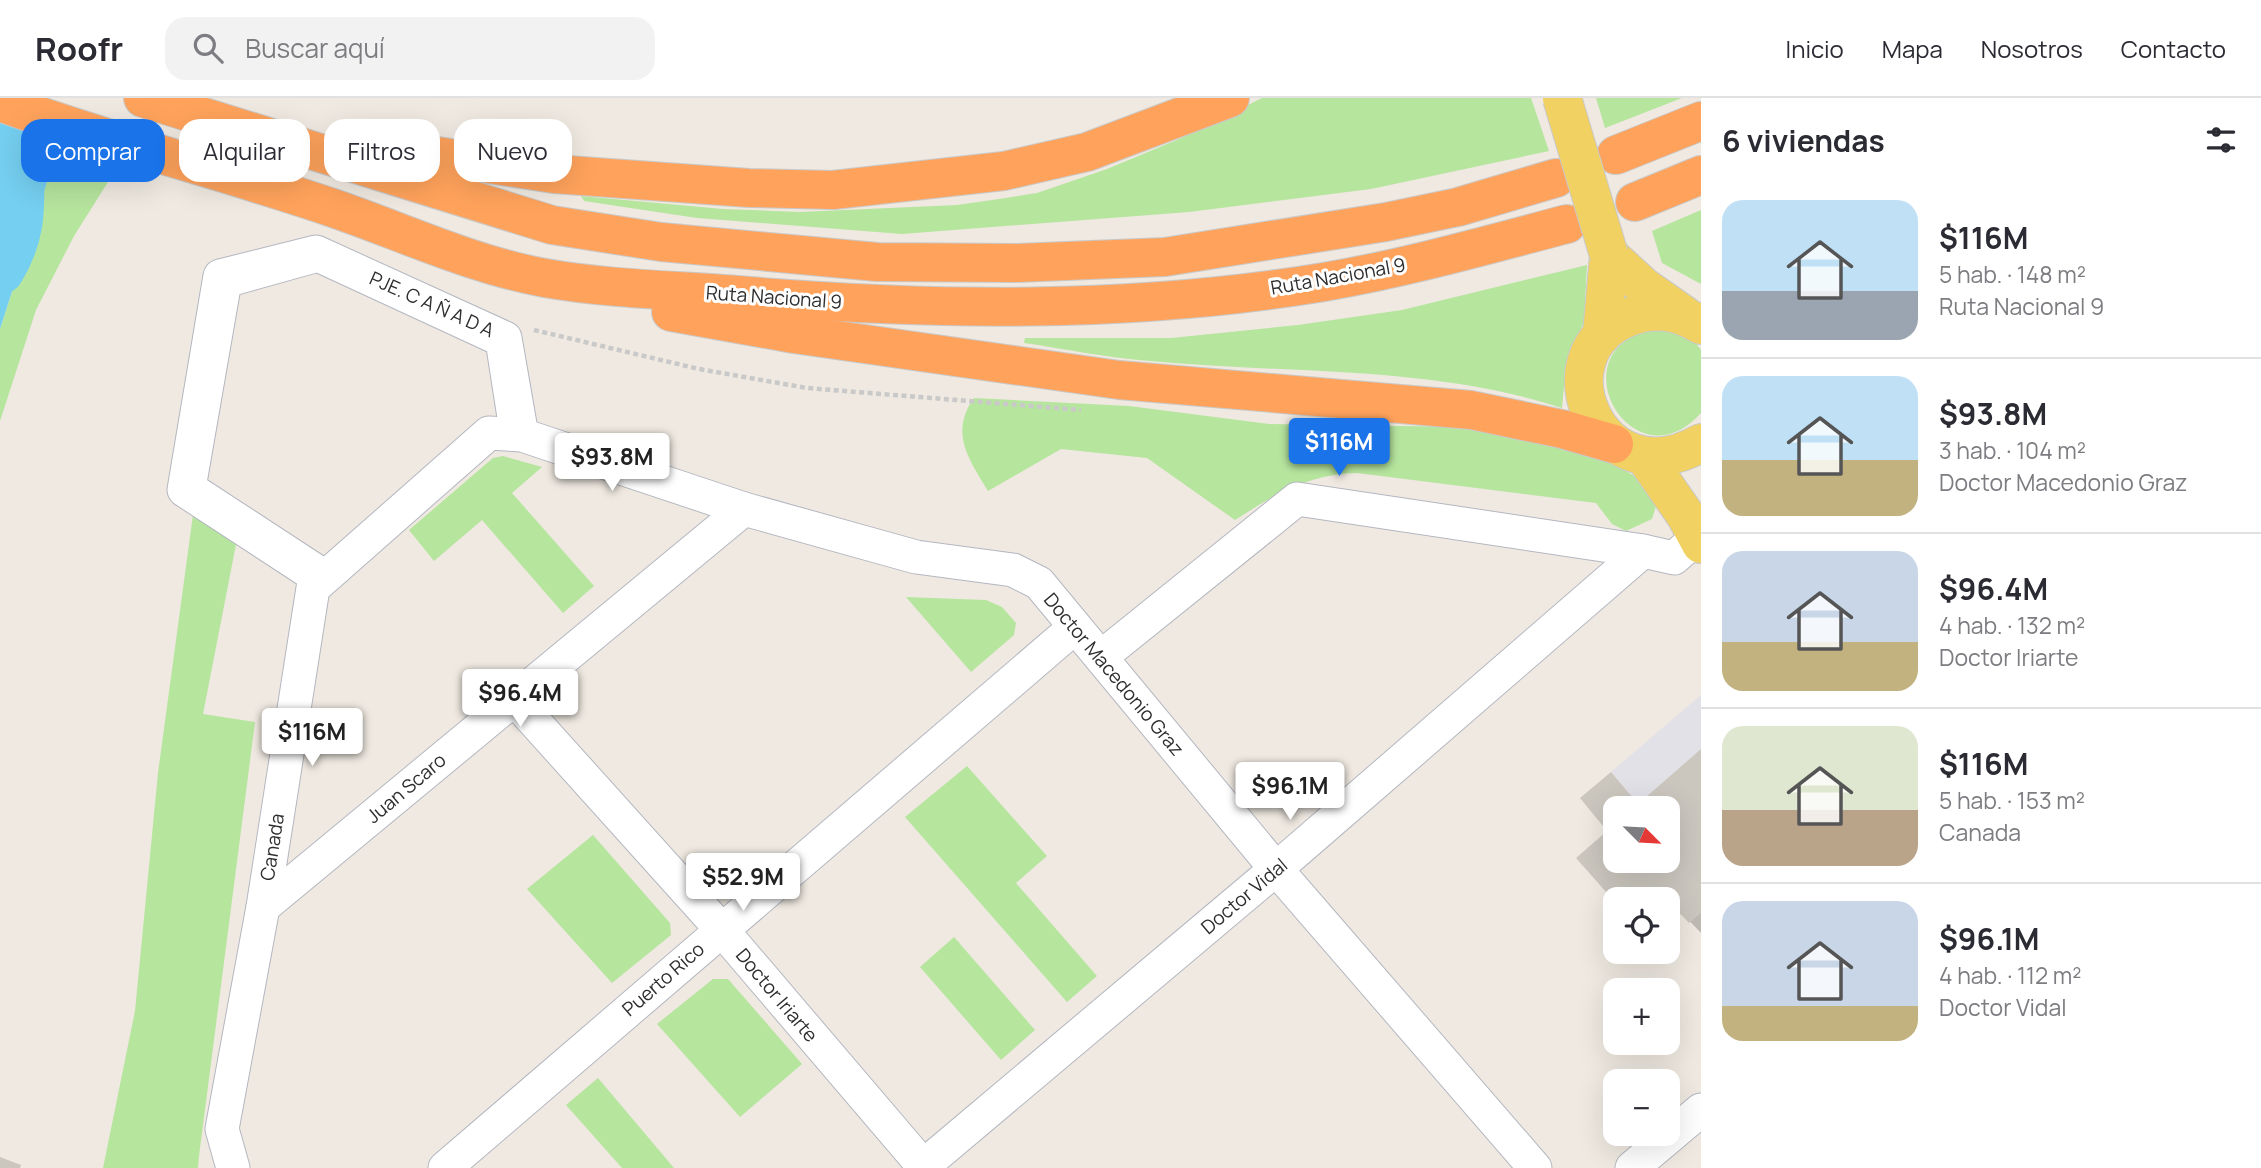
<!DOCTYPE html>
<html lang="es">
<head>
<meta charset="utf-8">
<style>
  :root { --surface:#fff; --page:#f2f2f3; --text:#2b2b33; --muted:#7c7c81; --line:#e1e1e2; --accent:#1a73e8 }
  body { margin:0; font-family:Manrope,sans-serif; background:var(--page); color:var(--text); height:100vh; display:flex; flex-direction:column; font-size:26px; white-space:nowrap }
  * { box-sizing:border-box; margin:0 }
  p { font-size:23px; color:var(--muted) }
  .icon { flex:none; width:38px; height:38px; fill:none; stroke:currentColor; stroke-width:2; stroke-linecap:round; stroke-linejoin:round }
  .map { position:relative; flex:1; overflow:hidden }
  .side { display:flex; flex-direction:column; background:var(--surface); width:560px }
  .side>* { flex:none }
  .banner { position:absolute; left:21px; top:21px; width:665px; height:63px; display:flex; gap:14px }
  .needle { width:46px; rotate:114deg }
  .tools { position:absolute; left:1603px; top:698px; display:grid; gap:14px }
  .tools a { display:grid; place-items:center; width:77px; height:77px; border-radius:14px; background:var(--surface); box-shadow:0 7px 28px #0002; font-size:35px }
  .price { position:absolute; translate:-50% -60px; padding:0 16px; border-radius:7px; background:#fff; color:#222; font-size:23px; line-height:46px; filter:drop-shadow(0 2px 4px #0008) }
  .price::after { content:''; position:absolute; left:50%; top:42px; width:21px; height:16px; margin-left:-10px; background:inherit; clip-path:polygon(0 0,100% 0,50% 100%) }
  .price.on { background:var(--accent); color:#fff }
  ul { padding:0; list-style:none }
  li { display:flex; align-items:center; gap:21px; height:175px; padding:0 21px }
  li+li { border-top:2px solid var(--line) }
  li span { display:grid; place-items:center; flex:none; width:196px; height:140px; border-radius:21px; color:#555 }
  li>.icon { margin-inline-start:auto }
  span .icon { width:84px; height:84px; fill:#fffc; stroke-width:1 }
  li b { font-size:30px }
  h2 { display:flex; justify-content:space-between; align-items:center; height:84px; padding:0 21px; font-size:30px }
  .pill { padding:0 24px; border-radius:21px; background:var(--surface); box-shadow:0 7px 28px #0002; font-size:24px; line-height:63px }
  .pill.on { background:var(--accent); color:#fff }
  header { display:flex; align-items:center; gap:42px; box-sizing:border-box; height:98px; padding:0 35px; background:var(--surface); border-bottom:2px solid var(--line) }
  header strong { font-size:33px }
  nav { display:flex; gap:38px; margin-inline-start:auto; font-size:24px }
  .search { width:490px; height:63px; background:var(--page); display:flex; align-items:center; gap:18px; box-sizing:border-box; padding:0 24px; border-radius:21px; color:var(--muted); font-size:26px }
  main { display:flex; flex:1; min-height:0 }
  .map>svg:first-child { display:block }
  .industrial { fill:#e3e1e8 }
  .green { fill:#b6e59e }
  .water { fill:#75cff0 }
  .shadow { fill:#0003; fill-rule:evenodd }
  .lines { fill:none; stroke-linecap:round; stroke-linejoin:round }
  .river { stroke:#75cff0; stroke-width:49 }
  .building { fill:#cbc7bf; fill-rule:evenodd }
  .minor-casing { stroke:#b4b7c1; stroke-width:35 }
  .major-casing { stroke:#c9c9c9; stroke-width:40 }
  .highway-casing { stroke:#c9c9c9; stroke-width:40 }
  .path { stroke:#c9c9c9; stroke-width:4.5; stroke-dasharray:5 3.5; stroke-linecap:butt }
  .minor { stroke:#fff; stroke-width:33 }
  .major { stroke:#f2d163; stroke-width:38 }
  .highway { stroke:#ffa35c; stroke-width:38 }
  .major-bridge-casing { stroke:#c9c9c9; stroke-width:40; stroke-linecap:butt }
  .major-bridge { stroke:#f2d163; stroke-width:38 }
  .labels { text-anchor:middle; stroke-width:6; stroke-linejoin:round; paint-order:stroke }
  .street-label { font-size:19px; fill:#2e2e2e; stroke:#fff }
</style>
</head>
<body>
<header>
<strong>Roofr</strong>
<div class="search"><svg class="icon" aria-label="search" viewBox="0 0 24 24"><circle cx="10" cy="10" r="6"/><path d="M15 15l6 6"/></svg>Buscar aquí</div>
<nav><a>Inicio</a><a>Mapa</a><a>Nosotros</a><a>Contacto</a></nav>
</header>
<main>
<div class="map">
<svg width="1701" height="1070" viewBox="0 0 1701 1070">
  <rect width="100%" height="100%" fill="#efe9e1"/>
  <polygon class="industrial" points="1701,597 1701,651 1638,706 1611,674"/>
  <g class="green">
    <polygon points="1262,0 1531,0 1549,53 1371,91 1189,114 902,136 697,120 584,103 581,98 723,111 800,114 957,107 999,101 1037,95 1107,71 1179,41"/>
    <polygon points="1596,0 1682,0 1605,30"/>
    <polygon points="56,56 113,76 74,138 36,212 0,323 0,231"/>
    <polygon points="1701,112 1701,186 1662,165 1652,133"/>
    <path d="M1587,167L1584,224L1566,265L1562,310C1430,267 1287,276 1150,263C1108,260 1066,251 1024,245L1025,240H1171L1298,227L1402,212Z"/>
    <path d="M1662,230L1695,244L1701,252V315C1631,393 1549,244 1662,230Z"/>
    <path d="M974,300L1129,308L1269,326L1469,329L1599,357L1638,380L1651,392L1656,408L1652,421L1626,433L1612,426L1596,405L1357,375C1311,375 1272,398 1235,422L1147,360L1061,351L988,393C969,361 949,335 974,300Z"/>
    <polygon points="503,358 542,369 512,395 594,488 563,515 482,422 434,463 409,432 493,360"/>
    <polygon points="195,402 239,431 203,616 255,624 199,1058 198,1070 103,1070 135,913 158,675"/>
    <polygon points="906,499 986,502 1002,509 1016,525 1014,537 971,574"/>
    <polygon points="967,668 1047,758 1016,785 1097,878 1067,904 905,719"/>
    <polygon points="593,737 670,825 671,837 612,885 527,791"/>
    <polygon points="954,839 1035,932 1001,962 920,869"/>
    <polygon points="713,881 728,881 802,966 740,1019 657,926"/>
    <polygon points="598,980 674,1070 622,1070 566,1007"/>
  </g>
  <polygon class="water" points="0,36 56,56 0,231"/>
  <path class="shadow" d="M1701,653V835L1682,815L1668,828V802H1616L1610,733L1611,677L1640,707ZM1615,710H1668V763H1615Z"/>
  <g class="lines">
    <path class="river" d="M0,172C27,128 18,97 20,49C20,33 24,16 25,0"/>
  </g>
  <g class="building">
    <path d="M1701,651V815L1689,825L1661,795L1654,802L1615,804L1576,760L1607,733L1580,700L1611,674L1638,706ZM1615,710H1668V763H1615Z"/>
    <polygon points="0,1059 21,1067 20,1070 0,1070"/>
  </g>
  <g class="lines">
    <g class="minor-casing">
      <g id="minor">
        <polygon points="316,154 505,240 521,332 516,332 502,242 318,157 225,183 189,390 319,475 317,479 184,392 220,178"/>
        <polyline points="1101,559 1297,401 1643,453"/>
        <polyline points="514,601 721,831 925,1070"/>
        <polyline points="263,809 744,411"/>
        <polyline points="233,1070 222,1031 263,809 313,490 489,335 522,337 744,411 916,459 1013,472 1039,485 1276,771 1535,1070"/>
        <polyline points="445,1070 1075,529"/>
        <polyline points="921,1070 1276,771 1643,453 1674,460 1698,439"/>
        <polyline points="1632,1070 1701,1012"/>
      </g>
    </g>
    <g class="major-casing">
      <g id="major">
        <polyline points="1609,157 1644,189 1684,217"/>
        <path d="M1701,227C1678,213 1655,209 1629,219C1536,256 1600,403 1701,345"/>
        <polyline points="1602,237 1609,157"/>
        <polyline points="1645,359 1686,418 1701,446"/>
      </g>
    </g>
    <g class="highway-casing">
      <g id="highway">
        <polyline points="143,0 552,127 661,144 877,164 1017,165 1165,159 1386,124 1458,109 1556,80"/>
        <path d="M0,4C109,44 221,72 330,109C401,133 472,167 545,180C608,191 674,192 737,197C932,213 1131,216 1324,184C1406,170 1487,147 1567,126"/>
        <polyline points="371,56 405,53 554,76 749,90 833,92 1004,73 1087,54 1230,0"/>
        <polyline points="1616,57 1701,23"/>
        <polyline points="1635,104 1701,77"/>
        <polyline points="671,214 794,236 1119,282 1471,312 1562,331 1614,346"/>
      </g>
    </g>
    <polyline class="path" points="534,232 699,271 807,290 1081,312"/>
    <use href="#minor" class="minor"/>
    <use href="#major" class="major"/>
    <use href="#highway" class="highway"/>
    <g class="major-bridge-casing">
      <polyline id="major-bridge" points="1562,0 1609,157"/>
    </g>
    <use href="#major-bridge" class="major-bridge"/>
  </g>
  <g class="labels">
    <g class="street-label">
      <text transform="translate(1338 178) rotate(-10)" y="7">Ruta Nacional 9</text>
      <text transform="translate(774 199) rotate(4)" y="7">Ruta Nacional 9</text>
      <text transform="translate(432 206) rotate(24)" y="7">PJE. C A Ñ A D A</text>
      <text transform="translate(1114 576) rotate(50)" y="7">Doctor Macedonio Graz</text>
      <text transform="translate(406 690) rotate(-40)" y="7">Juan Scaro</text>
      <text transform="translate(272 749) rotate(-81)" y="7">Canada</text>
      <text transform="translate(1244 798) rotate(-40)" y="7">Doctor Vidal</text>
      <text transform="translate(663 881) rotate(-41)" y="7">Puerto Rico</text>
      <text transform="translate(777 897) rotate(50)" y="7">Doctor Iriarte</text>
    </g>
  </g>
</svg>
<div class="tools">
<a><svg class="needle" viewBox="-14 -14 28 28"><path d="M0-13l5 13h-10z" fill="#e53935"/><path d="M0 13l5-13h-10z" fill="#7c7c81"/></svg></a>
<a><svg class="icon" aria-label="locate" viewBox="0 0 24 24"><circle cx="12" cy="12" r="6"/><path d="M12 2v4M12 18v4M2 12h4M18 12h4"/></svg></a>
<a>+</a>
<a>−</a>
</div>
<b class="price on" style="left:1339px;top:380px">$116M</b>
<b class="price" style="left:612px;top:395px">$93.8M</b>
<b class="price" style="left:520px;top:631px">$96.4M</b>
<b class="price" style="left:312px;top:670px">$116M</b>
<b class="price" style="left:1290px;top:724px">$96.1M</b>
<b class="price" style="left:743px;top:815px">$52.9M</b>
<div class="banner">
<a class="pill on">Comprar</a>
<a class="pill">Alquilar</a>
<a class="pill">Filtros</a>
<a class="pill">Nuevo</a>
</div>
</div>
<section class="side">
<h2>6 viviendas<svg class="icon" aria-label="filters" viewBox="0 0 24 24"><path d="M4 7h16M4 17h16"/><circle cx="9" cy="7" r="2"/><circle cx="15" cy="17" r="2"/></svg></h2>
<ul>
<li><span style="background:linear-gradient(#bfe0f5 65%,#9aa5b1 0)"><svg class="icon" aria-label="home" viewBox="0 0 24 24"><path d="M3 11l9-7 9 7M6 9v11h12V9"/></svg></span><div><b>$116M</b><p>5 hab. · 148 m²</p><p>Ruta Nacional 9</p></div></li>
<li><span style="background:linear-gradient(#bfe0f5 60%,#c2b280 0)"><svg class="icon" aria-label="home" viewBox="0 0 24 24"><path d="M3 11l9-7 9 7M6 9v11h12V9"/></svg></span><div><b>$93.8M</b><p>3 hab. · 104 m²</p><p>Doctor Macedonio Graz</p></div></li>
<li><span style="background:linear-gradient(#c9d6e8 65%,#c2b280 0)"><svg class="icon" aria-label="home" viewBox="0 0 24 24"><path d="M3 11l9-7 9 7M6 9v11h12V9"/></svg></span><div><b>$96.4M</b><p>4 hab. · 132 m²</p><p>Doctor Iriarte</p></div></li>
<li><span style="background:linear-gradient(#dfe7d0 60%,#b9a48a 0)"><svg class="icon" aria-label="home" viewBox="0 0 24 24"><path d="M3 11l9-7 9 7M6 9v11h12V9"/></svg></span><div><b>$116M</b><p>5 hab. · 153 m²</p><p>Canada</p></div></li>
<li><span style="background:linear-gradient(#c9d6e8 75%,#c2b280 0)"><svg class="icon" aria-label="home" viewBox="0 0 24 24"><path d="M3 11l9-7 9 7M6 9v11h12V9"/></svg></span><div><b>$96.1M</b><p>4 hab. · 112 m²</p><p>Doctor Vidal</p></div></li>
</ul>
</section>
</main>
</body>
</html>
